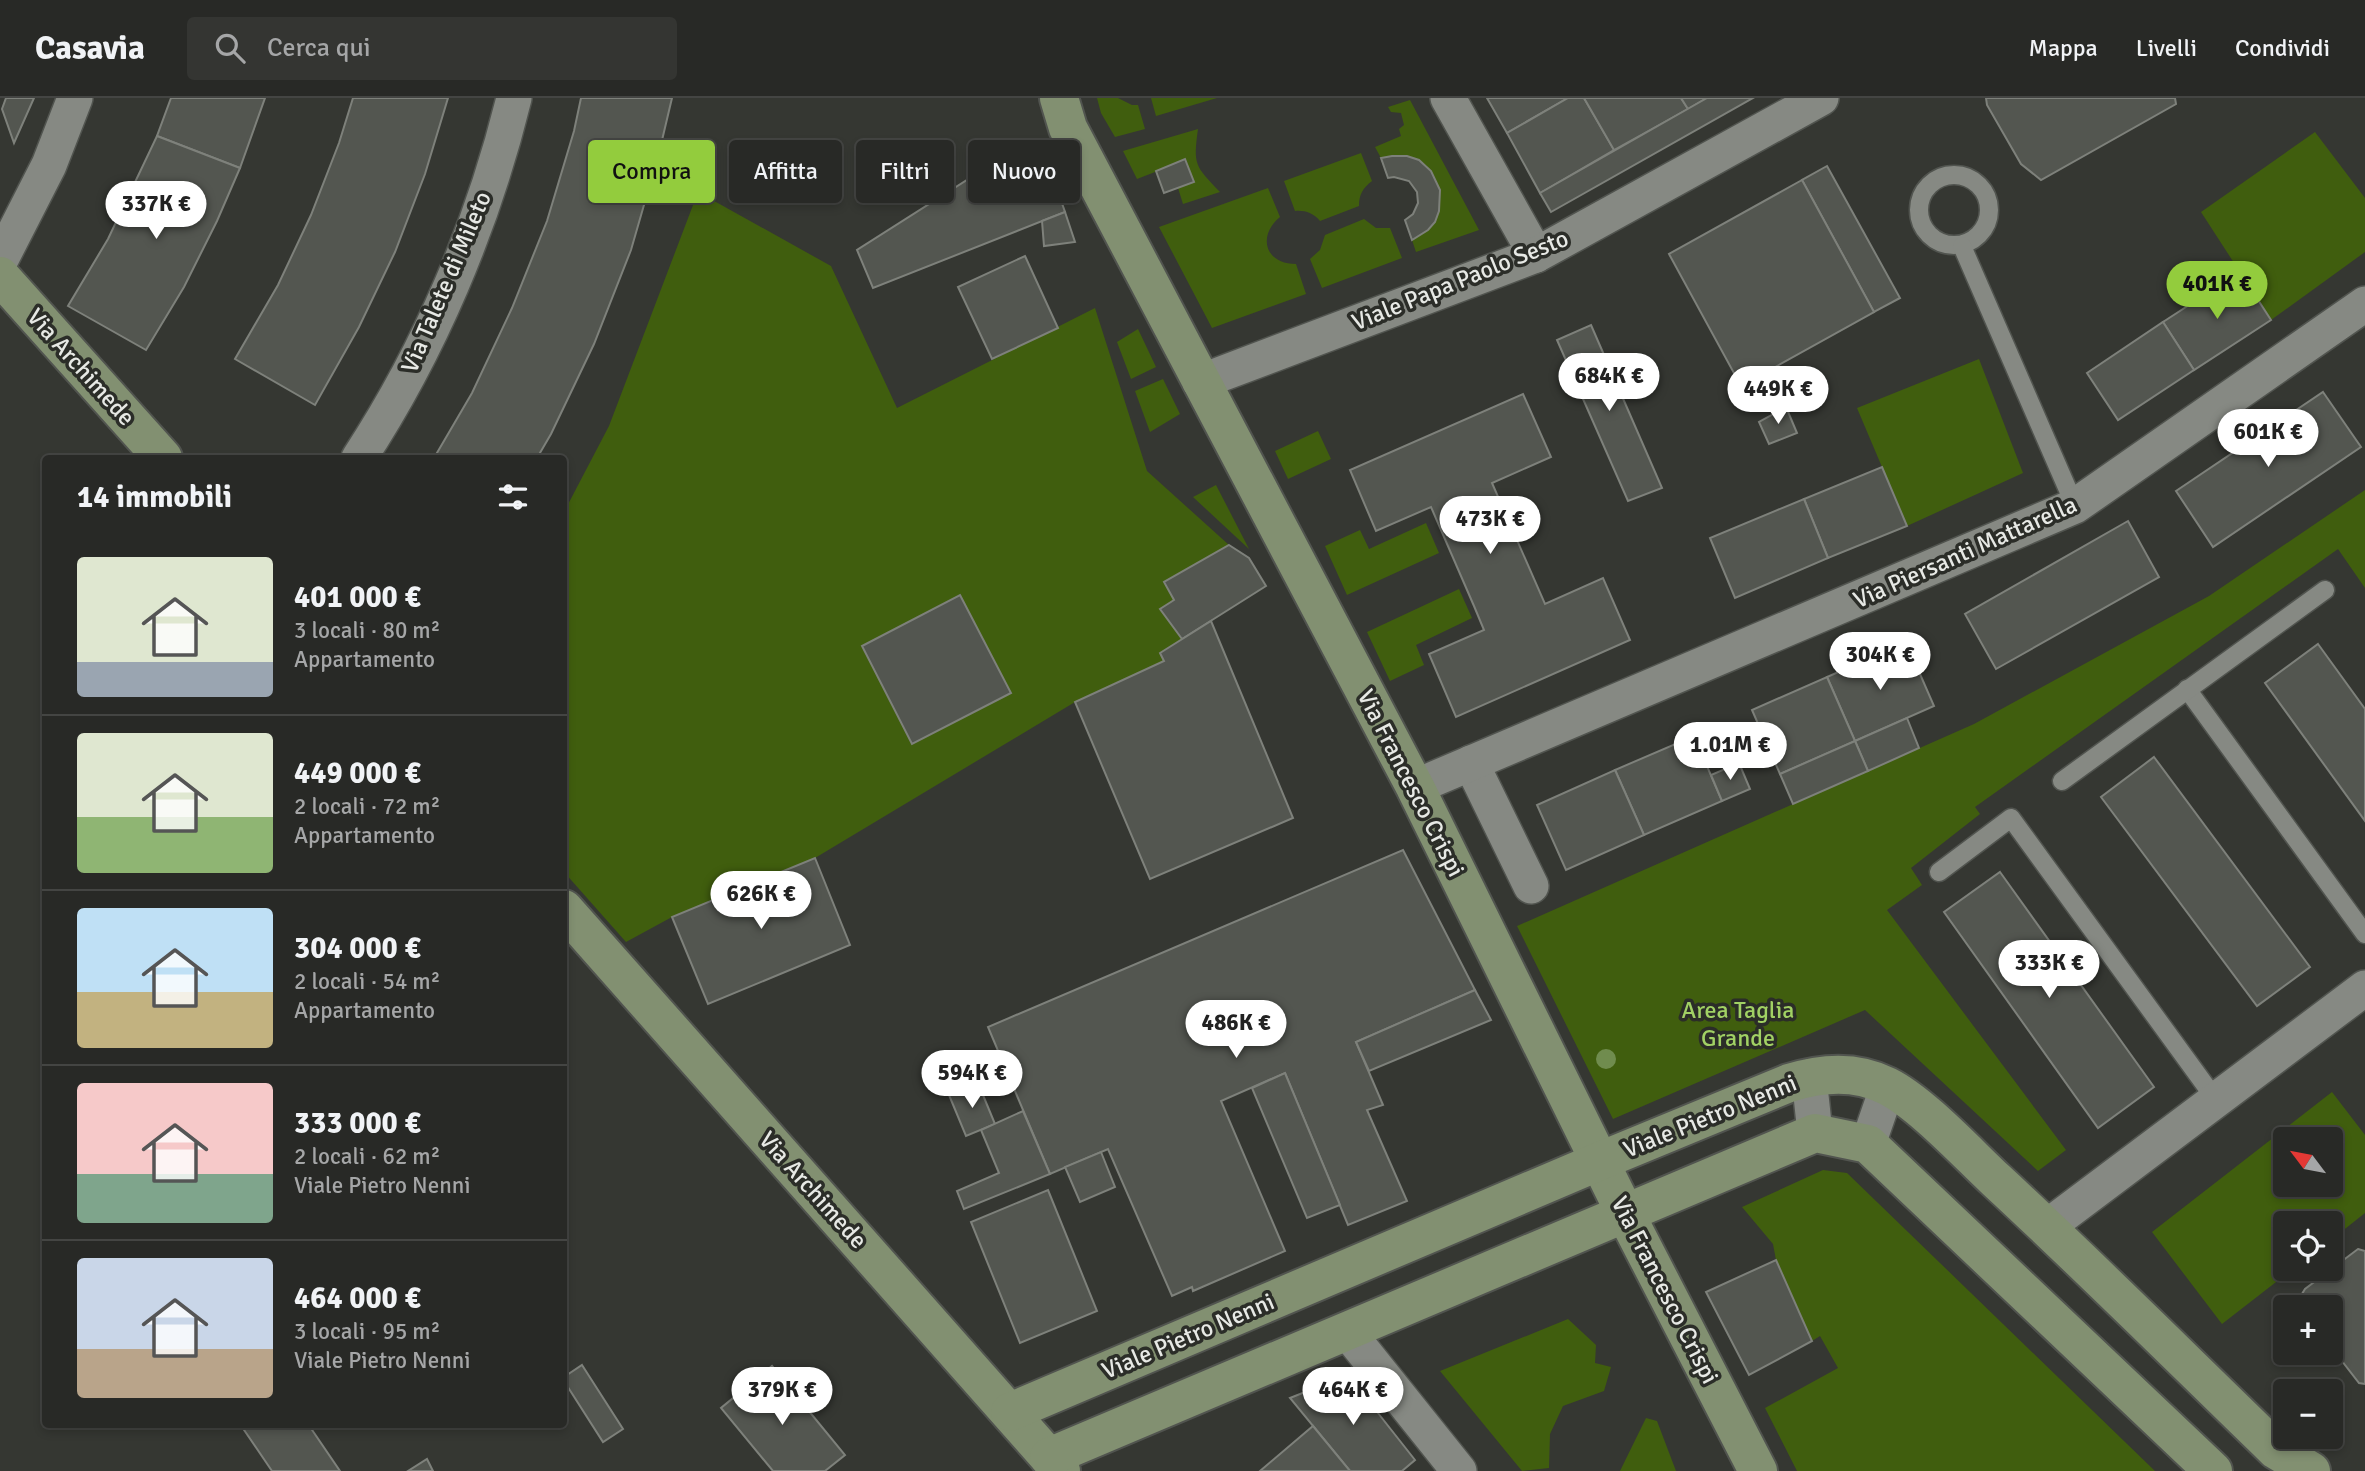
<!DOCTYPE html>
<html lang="it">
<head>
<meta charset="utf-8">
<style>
  :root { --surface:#282926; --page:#343532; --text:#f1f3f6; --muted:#a5a6a7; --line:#444543; --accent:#93cc3d }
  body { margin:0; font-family:Signika,sans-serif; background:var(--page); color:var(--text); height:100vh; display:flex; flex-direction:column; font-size:26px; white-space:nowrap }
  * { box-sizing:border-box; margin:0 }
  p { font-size:23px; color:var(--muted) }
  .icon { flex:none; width:38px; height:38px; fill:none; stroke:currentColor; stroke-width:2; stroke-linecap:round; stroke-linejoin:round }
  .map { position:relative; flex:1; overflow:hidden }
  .side { position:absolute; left:42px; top:357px; width:525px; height:973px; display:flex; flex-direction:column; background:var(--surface); border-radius:7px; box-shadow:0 4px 10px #0003,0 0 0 2px var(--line) }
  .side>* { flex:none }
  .banner { position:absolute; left:588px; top:42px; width:665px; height:63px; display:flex; gap:14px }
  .needle { width:46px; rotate:302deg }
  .fabs { position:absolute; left:2273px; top:1029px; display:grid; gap:14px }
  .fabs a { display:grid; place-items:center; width:70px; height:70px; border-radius:7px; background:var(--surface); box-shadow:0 4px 10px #0003,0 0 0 2px var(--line); font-size:35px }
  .price { position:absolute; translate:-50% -60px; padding:0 16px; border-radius:24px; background:#fff; color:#222; font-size:23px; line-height:46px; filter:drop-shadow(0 2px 4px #0008) }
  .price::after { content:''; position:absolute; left:50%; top:42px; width:21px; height:16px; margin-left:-10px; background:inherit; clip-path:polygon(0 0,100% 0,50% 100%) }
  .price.selected { background:var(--accent); color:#111 }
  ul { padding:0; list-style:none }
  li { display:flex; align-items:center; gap:21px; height:175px; padding:0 35px }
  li+li { border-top:2px solid var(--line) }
  li span { display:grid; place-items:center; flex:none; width:196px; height:140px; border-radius:7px; color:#555 }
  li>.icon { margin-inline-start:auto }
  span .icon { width:84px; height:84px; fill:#fffc; stroke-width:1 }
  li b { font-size:30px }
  h2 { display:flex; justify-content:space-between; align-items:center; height:84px; padding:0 35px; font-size:30px }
  .pill { padding:0 24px; border-radius:7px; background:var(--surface); box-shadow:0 4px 10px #0003,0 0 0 2px var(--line); font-size:24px; line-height:63px }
  .pill.selected { background:var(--accent); color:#111 }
  header { display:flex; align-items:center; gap:42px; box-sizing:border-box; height:98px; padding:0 35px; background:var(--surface); border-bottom:2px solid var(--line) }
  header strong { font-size:33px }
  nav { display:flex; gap:38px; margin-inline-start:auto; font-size:24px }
  .search { width:490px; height:63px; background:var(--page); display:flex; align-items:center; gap:18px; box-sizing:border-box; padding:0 24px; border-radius:7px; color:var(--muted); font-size:26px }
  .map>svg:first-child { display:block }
  .green { fill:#405e0e; fill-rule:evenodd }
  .building { fill:#535650; stroke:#7e817b; stroke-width:2 }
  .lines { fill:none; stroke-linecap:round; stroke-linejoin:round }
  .lane-casing { stroke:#51544f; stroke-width:21 }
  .street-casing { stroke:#51544f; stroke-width:38 }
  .secondary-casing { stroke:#51544f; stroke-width:42 }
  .lane { stroke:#868983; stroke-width:18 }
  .street { stroke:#868983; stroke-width:35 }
  .secondary { stroke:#829071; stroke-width:38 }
  .tree { fill:#708c4e }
  .labels { text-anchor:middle; stroke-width:7; stroke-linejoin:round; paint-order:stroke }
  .street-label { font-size:24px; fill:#e7e9e5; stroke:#2b2d28 }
  .park-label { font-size:24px; fill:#a1d164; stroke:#2b2d28 }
</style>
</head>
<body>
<header>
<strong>Casavia</strong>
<div class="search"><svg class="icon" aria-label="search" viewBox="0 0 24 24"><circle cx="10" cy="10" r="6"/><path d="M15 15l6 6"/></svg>Cerca qui</div>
<nav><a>Mappa</a><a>Livelli</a><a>Condividi</a></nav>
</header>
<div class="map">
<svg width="2365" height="1373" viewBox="0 0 2365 1373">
  <rect width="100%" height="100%" fill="#353732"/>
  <g class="green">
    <polygon points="1097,0 1118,0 1132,7 1138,7 1145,31 1115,39 1101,15"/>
    <polygon points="1151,0 1217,0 1156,18"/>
    <path d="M1410,2L1479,132L1416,154L1412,142L1439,113C1445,75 1418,51 1381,60L1375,49L1401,38L1399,31L1404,27L1401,15L1391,14L1388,9Z"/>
    <path d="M1198,31C1193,67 1195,68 1220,94L1183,106L1178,90L1194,84L1186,62L1137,81L1123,53Z"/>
    <polygon points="2315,34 2365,100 2365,154 2271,222 2201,114"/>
    <path d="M1361,55L1372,83C1363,90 1359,96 1359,108L1320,123C1314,115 1304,112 1295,113L1284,83Z"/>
    <path d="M1268,90L1280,119C1257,138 1265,166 1296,166L1306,196L1212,230L1159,129Z"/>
    <polygon points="698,94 831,168 897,310 1095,210 1147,373 1229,447 1249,460 1266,488 1161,555 1164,563 1075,604 815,760 672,819 626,844 564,774 564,414 609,328"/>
    <polygon points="1364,121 1376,130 1390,130 1402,160 1322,190 1310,161 1320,152 1325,137"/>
    <polygon points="1138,231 1156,269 1131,281 1117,244"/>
    <polygon points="1979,261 2023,375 1907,428 1857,310"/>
    <polygon points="1163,281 1180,316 1150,334 1135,293"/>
    <polygon points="1318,333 1331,361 1288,381 1275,353"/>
    <polygon points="1216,387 1249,451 1193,399"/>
    <polygon points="2365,392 2365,490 2338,451 1975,709 1980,716 1911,770 1922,787 1887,812 2066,1052 2038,1073 1865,912 1613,1021 1517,828 1974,626 2209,498"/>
    <polygon points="1426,425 1439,455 1347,497 1325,448 1360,432 1369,451"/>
    <polygon points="1459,491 1472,520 1416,547 1424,567 1390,583 1367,534"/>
    <path d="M2332,994L2365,1037V1115L2331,1142V1125H2286V1171H2293L2222,1226L2152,1134ZM2286,1041H2331V1087H2286Z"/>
    <polygon points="1823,1072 1847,1075 2155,1373 1797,1373 1765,1310 1838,1270 1820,1238 1812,1243 1776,1162 1773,1146 1742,1109"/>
    <polygon points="1568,1221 1596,1247 1595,1265 1611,1269 1604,1293 1563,1308 1550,1336 1549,1370 1522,1373 1440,1273"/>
    <polygon points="1646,1320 1657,1323 1676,1373 1620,1373"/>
  </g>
  <g class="building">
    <polygon points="6,0 34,0 14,45 2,11"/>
    <polygon points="171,0 265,0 240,70 157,38"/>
    <polygon points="353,0 448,0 425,76 395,154 359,229 315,307 235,261 278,187 311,117 339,45"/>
    <polygon points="581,0 672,0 659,55 631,152 594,246 551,336 537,360 434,360 472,295 512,210 547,123 574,33"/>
    <polygon points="1487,0 1568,0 1507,35"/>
    <polygon points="1568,0 1584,0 1614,52 1540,95 1507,35"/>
    <polygon points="1584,0 1681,0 1688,11 1614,52"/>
    <polygon points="1681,0 1707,0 1688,11"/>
    <polygon points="1707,0 1753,0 1551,114 1540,95"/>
    <polygon points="1986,0 2175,0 2176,6 2041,82 2021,66 1987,7"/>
    <polygon points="157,38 240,70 217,123 184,189 146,252 68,208 108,141"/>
    <polygon points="1042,48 1065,114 873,190 857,152 1000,61"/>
    <polygon points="1392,58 1407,58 1419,62 1431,73 1440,92 1439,113 1435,124 1428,132 1412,142 1405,122 1413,116 1418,105 1417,94 1409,83 1394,79 1388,80 1381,60"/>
    <polygon points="1185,61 1194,84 1164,95 1156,73"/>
    <polygon points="1827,68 1900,200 1874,214 1802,82"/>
    <polygon points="1802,82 1874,214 1741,288 1669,156"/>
    <polygon points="1065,114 1075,144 1044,148 1042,123"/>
    <polygon points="1025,158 1058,230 992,261 958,189"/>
    <polygon points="2240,174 2271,222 2194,272 2163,224"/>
    <polygon points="2163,224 2194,272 2118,322 2087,275"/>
    <polygon points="1591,227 1662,390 1628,403 1557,242"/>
    <polygon points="2323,294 2361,349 2213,449 2176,393"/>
    <polygon points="1523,296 1551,359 1492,385 1545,506 1603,480 1630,542 1456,619 1429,556 1484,532 1474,508 1431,409 1376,433 1350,372"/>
    <polygon points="1786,309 1797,335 1769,346 1759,324"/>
    <polygon points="1882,369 1907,428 1828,460 1804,401"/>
    <polygon points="1804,401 1828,460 1735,500 1710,440"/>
    <polygon points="2128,423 2159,479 1996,571 1965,516"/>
    <polygon points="1229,447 1249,460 1266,488 1182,541 1160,511 1174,502 1164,484"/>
    <polygon points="960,497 1011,595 912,646 862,548"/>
    <polygon points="1211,523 1293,720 1150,781 1075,604 1164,563 1160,555"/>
    <polygon points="1906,544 1934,608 1855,643 1827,579"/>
    <polygon points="2318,546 2365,611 2365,723 2265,585"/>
    <polygon points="1827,579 1855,643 1780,676 1752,612"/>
    <polygon points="1907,620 1919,650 1868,673 1855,643"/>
    <polygon points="1694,638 1722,703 1644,737 1615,672"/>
    <polygon points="1855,643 1868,673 1793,706 1780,676"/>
    <polygon points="2154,659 2310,869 2257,908 2101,699"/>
    <polygon points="1739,665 1750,691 1722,703 1711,677"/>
    <polygon points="1615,672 1644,737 1566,772 1537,707"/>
    <polygon points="1403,752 1475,892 1356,944 1383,1007 1367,1012 1407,1103 1348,1127 1285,975 1221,1003 1285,1153 1193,1193 1192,1189 1172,1198 1108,1051 1050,1076 988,929"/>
    <polygon points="815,760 850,847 708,906 672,819"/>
    <polygon points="2000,774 2154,989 2098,1030 1944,814"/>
    <polygon points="1475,892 1491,922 1369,973 1356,944"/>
    <polygon points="1285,975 1340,1107 1307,1120 1252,990"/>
    <polygon points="978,985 995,1026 966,1038 949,997"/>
    <polygon points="1023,1013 1050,1076 964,1111 957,1093 999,1075 981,1032"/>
    <polygon points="1101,1054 1115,1089 1080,1104 1065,1069"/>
    <polygon points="1048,1092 1097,1213 1020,1245 971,1124"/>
    <polygon points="2358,1151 2365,1153 2365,1286 2359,1285 2335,1254 2337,1240 2331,1233 2331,1209 2313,1209 2302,1196 2305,1191"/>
    <polygon points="1776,1162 1812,1243 1749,1277 1706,1194"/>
    <polygon points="582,1267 623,1331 603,1344 564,1283 564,1279"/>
    <polygon points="772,1268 845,1357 825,1373 773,1373 721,1310"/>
    <polygon points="1348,1277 1415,1362 1402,1373 1350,1373 1290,1300"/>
    <polygon points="240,1326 308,1326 340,1373 272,1373"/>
    <polygon points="1313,1328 1350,1373 1260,1373"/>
    <polygon points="427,1361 433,1373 408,1373"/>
  </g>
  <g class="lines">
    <g class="lane-casing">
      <g id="lane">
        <circle cx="1954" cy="112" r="35"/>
        <polyline points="1962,148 2075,408"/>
        <polyline points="2187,591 2365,836"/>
        <polyline points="2062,683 2325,492"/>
        <polyline points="1939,774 2011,720 2216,1002"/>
      </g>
    </g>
    <g class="street-casing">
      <g id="street">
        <polyline points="1448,0 1536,157"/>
        <polyline points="0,163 49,67 75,0"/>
        <polyline points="1200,284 1536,157 1821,0"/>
        <path d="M359,360C430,252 483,126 514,0"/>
        <polyline points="1471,665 1531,788"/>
        <polyline points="1415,689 2075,408 2365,206"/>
        <polyline points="1809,979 1815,1035"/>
        <polyline points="1868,1046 1888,988"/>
        <polyline points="2047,1129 2365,890"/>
        <polyline points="1347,1233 1459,1373"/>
      </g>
    </g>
    <g class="secondary-casing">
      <g id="secondary">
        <polyline points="1059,0 1068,30 1415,689 1625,1115 1758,1373"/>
        <polyline points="0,178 163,360"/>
        <polyline points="564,811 1061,1373"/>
        <path d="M1010,1314L1600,1063L1789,985C1822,975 1855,972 1887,988C1921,1005 1967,1055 1996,1082C2091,1170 2183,1262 2276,1352L2311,1373"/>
        <polyline points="1049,1359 1815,1035 1868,1046 2213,1373"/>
      </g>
    </g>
    <use href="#lane" class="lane"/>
    <use href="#street" class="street"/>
    <use href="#secondary" class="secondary"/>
  </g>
  <circle class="tree" cx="1606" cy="961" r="10"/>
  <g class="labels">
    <g class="street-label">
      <text transform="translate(1460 182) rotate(-22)" y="8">Viale Papa Paolo Sesto</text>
      <text transform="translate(446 184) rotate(-67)" y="8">Via Talete di Mileto</text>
      <text transform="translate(81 269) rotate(48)" y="8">Via Archimede</text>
      <text transform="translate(1965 454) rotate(-24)" y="8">Via Piersanti Mattarella</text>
      <text transform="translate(1411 685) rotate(63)" y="8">Via Francesco Crispi</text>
      <text transform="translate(1710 1018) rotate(-22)" y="8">Viale Pietro Nenni</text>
      <text transform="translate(813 1092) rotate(48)" y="8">Via Archimede</text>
      <text transform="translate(1665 1192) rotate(63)" y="8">Via Francesco Crispi</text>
      <text transform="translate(1188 1238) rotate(-23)" y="8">Viale Pietro Nenni</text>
    </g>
    <g class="park-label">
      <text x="1738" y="920">Area Taglia<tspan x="1738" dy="28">Grande</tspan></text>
    </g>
  </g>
</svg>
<div class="fabs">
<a><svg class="needle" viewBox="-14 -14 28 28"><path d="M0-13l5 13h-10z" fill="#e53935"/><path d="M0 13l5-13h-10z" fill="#a5a6a7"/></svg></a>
<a><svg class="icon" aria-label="locate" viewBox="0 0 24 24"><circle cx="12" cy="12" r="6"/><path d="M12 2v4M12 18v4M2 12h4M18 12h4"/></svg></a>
<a>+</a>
<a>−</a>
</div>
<b class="price" style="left:156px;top:143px">337K €</b>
<b class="price selected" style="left:2217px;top:223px">401K €</b>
<b class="price" style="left:1609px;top:315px">684K €</b>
<b class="price" style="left:1778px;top:328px">449K €</b>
<b class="price" style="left:2268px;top:371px">601K €</b>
<b class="price" style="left:1490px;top:458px">473K €</b>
<b class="price" style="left:1880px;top:594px">304K €</b>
<b class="price" style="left:1730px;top:684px">1.01M €</b>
<b class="price" style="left:761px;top:833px">626K €</b>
<b class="price" style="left:2049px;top:902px">333K €</b>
<b class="price" style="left:1236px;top:962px">486K €</b>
<b class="price" style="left:972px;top:1012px">594K €</b>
<b class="price" style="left:782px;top:1329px">379K €</b>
<b class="price" style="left:1353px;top:1329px">464K €</b>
<div class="banner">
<a class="pill selected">Compra</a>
<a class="pill">Affitta</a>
<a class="pill">Filtri</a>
<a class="pill">Nuovo</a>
</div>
<section class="side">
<h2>14 immobili<svg class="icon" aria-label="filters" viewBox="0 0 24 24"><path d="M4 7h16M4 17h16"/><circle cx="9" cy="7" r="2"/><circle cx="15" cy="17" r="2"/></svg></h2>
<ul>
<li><span style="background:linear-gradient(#dfe7d0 75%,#9aa5b1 0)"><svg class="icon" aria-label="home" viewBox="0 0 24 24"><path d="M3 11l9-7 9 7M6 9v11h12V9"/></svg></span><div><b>401 000 €</b><p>3 locali · 80 m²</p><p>Appartamento</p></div></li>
<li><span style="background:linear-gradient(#dfe7d0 60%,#8fb573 0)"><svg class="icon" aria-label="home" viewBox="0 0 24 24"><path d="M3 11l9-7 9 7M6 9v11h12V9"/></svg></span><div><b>449 000 €</b><p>2 locali · 72 m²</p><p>Appartamento</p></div></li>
<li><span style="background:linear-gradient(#bfe0f5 60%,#c2b280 0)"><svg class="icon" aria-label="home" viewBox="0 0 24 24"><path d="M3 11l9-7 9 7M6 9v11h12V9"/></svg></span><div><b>304 000 €</b><p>2 locali · 54 m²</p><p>Appartamento</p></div></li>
<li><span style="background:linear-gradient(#f6c9c9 65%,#7fa58c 0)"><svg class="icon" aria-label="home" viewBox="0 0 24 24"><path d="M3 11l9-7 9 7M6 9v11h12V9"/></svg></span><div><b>333 000 €</b><p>2 locali · 62 m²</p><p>Viale Pietro Nenni</p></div></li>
<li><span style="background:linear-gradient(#c9d6e8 65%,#b9a48a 0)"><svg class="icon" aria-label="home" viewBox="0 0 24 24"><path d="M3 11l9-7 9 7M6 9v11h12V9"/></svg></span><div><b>464 000 €</b><p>3 locali · 95 m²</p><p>Viale Pietro Nenni</p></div></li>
</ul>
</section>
</div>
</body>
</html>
